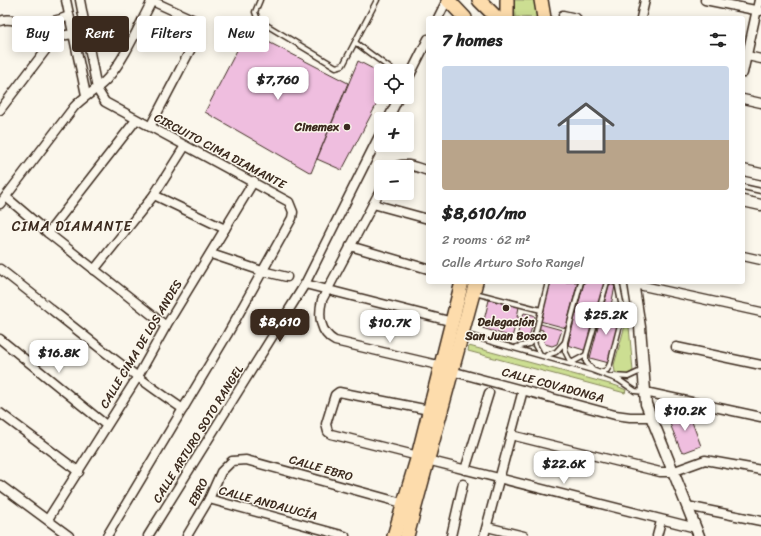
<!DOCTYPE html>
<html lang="en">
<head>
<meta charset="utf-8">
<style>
  :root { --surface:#fff; --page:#f6f6f6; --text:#222; --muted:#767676; --line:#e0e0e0; --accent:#3b2a1e }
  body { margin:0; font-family:Sriracha,sans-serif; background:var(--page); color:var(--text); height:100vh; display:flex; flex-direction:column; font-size:15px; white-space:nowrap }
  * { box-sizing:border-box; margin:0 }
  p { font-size:13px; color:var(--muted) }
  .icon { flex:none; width:22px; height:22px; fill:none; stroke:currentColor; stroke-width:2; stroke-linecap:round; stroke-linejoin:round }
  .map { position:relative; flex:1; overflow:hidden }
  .panel { position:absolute; left:426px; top:16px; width:319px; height:268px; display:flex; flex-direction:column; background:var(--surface); border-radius:4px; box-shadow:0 2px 10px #0003 }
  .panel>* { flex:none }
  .top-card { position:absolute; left:12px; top:16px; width:354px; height:36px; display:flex; gap:8px }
  .fabs { position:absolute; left:374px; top:64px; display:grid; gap:8px }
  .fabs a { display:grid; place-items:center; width:40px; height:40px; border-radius:4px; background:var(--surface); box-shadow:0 2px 10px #0003; font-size:20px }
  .price { position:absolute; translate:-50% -34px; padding:0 9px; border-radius:8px; background:#fff; color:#222; font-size:13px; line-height:26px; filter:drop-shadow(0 1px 2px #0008) }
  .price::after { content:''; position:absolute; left:50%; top:24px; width:12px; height:9px; margin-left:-6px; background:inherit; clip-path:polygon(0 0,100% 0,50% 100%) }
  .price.current { background:var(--accent); color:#fff }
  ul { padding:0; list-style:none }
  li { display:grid; align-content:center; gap:8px; height:212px; padding:0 16px }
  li+li { border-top:1px solid var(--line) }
  li span { display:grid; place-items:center; height:124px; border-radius:4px; color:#555 }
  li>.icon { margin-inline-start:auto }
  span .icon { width:72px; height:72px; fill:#fffc; stroke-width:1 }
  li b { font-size:17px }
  h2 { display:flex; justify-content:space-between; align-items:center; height:48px; padding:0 16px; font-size:17px }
  .tag { padding:0 14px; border-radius:4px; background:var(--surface); box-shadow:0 2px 10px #0003; font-size:14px; line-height:36px }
  .tag.current { background:var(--accent); color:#fff }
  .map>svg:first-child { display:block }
  .green { fill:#ccde92; stroke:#848458 }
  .building { fill:#efbedf; stroke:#3b2a1e }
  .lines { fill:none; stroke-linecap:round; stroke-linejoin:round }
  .service-casing { stroke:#3b2a1e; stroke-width:7 }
  .minor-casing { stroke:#3b2a1e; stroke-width:11 }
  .tertiary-casing { stroke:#3b2a1e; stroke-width:13 }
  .primary-casing { stroke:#3b2a1e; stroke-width:16 }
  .service { stroke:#fbf7ec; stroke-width:4 }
  .minor { stroke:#fbf7ec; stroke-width:8 }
  .tertiary { stroke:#fbf7ec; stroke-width:10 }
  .primary { stroke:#fddcac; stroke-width:13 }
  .poi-dot { fill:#3b2a1e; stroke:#fbf7ec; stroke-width:1.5 }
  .labels { text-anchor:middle; stroke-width:3; stroke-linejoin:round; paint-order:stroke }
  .poi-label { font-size:12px; font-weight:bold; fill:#3b2a1e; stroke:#fbf7ec; text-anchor:end }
  .street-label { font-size:12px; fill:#3b2a1e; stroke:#fbf7ec }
  .quarter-label { font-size:14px; letter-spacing:1px; fill:#3b2a1e; stroke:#fbf7ec }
</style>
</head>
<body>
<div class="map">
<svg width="761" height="536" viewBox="0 0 761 536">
  <rect width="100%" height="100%" fill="#fbf7ec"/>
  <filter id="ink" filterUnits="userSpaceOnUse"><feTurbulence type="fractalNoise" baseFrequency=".025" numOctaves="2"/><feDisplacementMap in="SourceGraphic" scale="8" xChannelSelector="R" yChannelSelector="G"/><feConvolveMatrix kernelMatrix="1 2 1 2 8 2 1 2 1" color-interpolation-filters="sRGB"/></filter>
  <g filter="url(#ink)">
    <g class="green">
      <polygon points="514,0 535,0 538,18 515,17"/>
      <polygon points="628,315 633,371 627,375 620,375 615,372 614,365"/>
      <polygon points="469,346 617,386 626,390 625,393 468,351"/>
    </g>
    <g class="building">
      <polygon points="247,31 348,83 311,173 205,112"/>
      <polygon points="358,61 381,73 381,96 342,170 317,159"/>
      <polygon points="550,282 578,282 566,328 540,321"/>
      <polygon points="584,282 605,282 587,351 568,345"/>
      <polygon points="609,284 615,286 610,310 603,308"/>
      <polygon points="504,298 520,302 517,317 522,318 524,313 533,315 535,316 533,322 562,330 557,344 552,346 545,344 542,336 543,330 532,327 528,340 517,337 520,324 516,323 512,337 482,328 489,300 502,303"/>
      <polygon points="603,308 622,313 609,363 590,358"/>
      <polygon points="688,411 701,446 685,452 681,451 668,419"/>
    </g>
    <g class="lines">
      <g class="service-casing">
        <g id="service">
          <polyline points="260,0 255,12 258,20 336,67 343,65 377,0"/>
          <polyline points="356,43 391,69"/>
          <polyline points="743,187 761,191"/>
          <polyline points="581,282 565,342 565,351 571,363 586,355"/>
          <polyline points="475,293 541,310"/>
          <polyline points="464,334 592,370 619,380 635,391 645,392"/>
          <polyline points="517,347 529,344 534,339"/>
          <polyline points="540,354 535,345 534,339 548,282"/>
          <polyline points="547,355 556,352 565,342"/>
          <polyline points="592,369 586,362 586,355 607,282"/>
          <polyline points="601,372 607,370 610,364 623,313 617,282"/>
          <polyline points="614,376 628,377 643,370"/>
        </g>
      </g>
      <g class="minor-casing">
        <g id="minor">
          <polyline points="66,0 86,95"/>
          <polyline points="80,0 97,89 105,102 289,202 293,212 292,218 227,335 107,536"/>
          <polyline points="150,0 194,20 198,28 196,39 150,127"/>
          <polyline points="705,0 760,11"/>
          <polyline points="563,15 576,18"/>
          <polyline points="438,18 447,0"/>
          <polyline points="641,18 645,0"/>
          <path d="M0,21C9,17 16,22 25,23C41,24 55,22 69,16"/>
          <polyline points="743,55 761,59"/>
          <polyline points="743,73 759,0"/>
          <polyline points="407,81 428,39"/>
          <polyline points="743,99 761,103"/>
          <polyline points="0,110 54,39 59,36 74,34"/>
          <polyline points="388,119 399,97"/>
          <path d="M395,167C405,161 418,168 428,171"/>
          <path d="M381,189L322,300C318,316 320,333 335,341L442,366"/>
          <polyline points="154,195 225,229"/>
          <polyline points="6,197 48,233 166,326"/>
          <path d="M0,204L74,107C84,96 97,90 107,79C126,57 138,27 152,1"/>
          <polyline points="373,204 428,219"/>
          <polyline points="48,233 136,120"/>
          <polyline points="350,246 428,269"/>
          <polyline points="211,254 262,271 287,277"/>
          <polyline points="743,256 761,260"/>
          <path d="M0,269C61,316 119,366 183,409"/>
          <polyline points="94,270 154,195 185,146"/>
          <polyline points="305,284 453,322"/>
          <polyline points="634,284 761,312"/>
          <polyline points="0,339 106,425"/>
          <polyline points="676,347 761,365"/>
          <polyline points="451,371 615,415 630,417 650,417"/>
          <polyline points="645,392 761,417"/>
          <polyline points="0,413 79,472"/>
          <polyline points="511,435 660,472 672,472 705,460 761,470"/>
          <polyline points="418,456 331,434 328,432 326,424 335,395 339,392 429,410"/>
          <polyline points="427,460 696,528"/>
          <polyline points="465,470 489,393"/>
          <polyline points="0,485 69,536"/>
          <polyline points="209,499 345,536"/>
          <polyline points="687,506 761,521"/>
          <polyline points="48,519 137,378 166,326 254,181"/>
          <polyline points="487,527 524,536"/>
          <polyline points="148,536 305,284 381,132"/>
          <polyline points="187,536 209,499 221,472 232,461 246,460 402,503"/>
          <polyline points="451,536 463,484"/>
          <polyline points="484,536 523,390"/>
          <polyline points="657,536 661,521"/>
        </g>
      </g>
      <g class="tertiary-casing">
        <g id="tertiary">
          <polyline points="743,170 761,174"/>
          <polyline points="743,201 761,205"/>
          <polyline points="633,282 640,327 646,404 699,536"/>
        </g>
      </g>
      <g class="primary-casing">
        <g id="primary">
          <polyline points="448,0 465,18"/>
          <polyline points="479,0 497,18"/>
          <polyline points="507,0 507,18"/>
          <polyline points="541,0 544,18"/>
          <polyline points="394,536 418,456 462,282"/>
          <polyline points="407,536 476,282"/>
        </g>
      </g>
      <use href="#service" class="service"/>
      <use href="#minor" class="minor"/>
      <use href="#tertiary" class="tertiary"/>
      <use href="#primary" class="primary"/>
    </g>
  </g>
  <g class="poi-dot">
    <circle cx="347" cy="127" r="4"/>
    <circle cx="506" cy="308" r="4"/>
  </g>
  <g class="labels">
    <g class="poi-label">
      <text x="339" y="131">Cinemex</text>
      <text x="506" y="326" text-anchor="middle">Delegación<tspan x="506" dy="14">San Juan Bosco</tspan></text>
    </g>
    <g class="street-label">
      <text transform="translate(220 151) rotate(28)" y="4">CIRCUITO CIMA DIAMANTE</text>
      <text transform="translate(141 344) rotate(-59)" y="4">CALLE CIMA DE LOS ANDES</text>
      <text transform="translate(553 385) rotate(15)" y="4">CALLE COVADONGA</text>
      <text transform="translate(198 434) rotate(-58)" y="4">CALLE ARTURO SOTO RANGEL</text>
      <text transform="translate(321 468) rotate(16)" y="4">CALLE EBRO</text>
      <text transform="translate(198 492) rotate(-63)" y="4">EBRO</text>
      <text transform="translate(268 503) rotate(15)" y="4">CALLE ANDALUCÍA</text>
    </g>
    <g class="quarter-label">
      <text x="72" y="231">CIMA DIAMANTE</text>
    </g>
  </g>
</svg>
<div class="fabs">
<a><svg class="icon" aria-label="locate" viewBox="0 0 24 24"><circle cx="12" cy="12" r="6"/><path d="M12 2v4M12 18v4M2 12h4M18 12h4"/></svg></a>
<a>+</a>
<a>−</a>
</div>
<b class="price" style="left:278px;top:101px">$7,760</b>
<b class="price" style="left:606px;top:336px">$25.2K</b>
<b class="price current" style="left:280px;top:343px">$8,610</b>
<b class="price" style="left:390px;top:344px">$10.7K</b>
<b class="price" style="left:59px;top:374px">$16.8K</b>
<b class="price" style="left:685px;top:432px">$10.2K</b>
<b class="price" style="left:564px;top:485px">$22.6K</b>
<div class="top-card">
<a class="tag">Buy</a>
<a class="tag current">Rent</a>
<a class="tag">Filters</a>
<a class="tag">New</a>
</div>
<section class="panel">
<h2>7 homes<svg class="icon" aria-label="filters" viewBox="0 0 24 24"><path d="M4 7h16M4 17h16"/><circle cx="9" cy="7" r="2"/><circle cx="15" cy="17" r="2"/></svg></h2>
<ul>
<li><span style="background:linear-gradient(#c9d6e8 60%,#b9a48a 0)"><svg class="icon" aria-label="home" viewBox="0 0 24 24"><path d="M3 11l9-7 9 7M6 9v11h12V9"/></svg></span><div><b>$8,610/mo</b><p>2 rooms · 62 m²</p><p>Calle Arturo Soto Rangel</p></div></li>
</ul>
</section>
</div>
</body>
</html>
